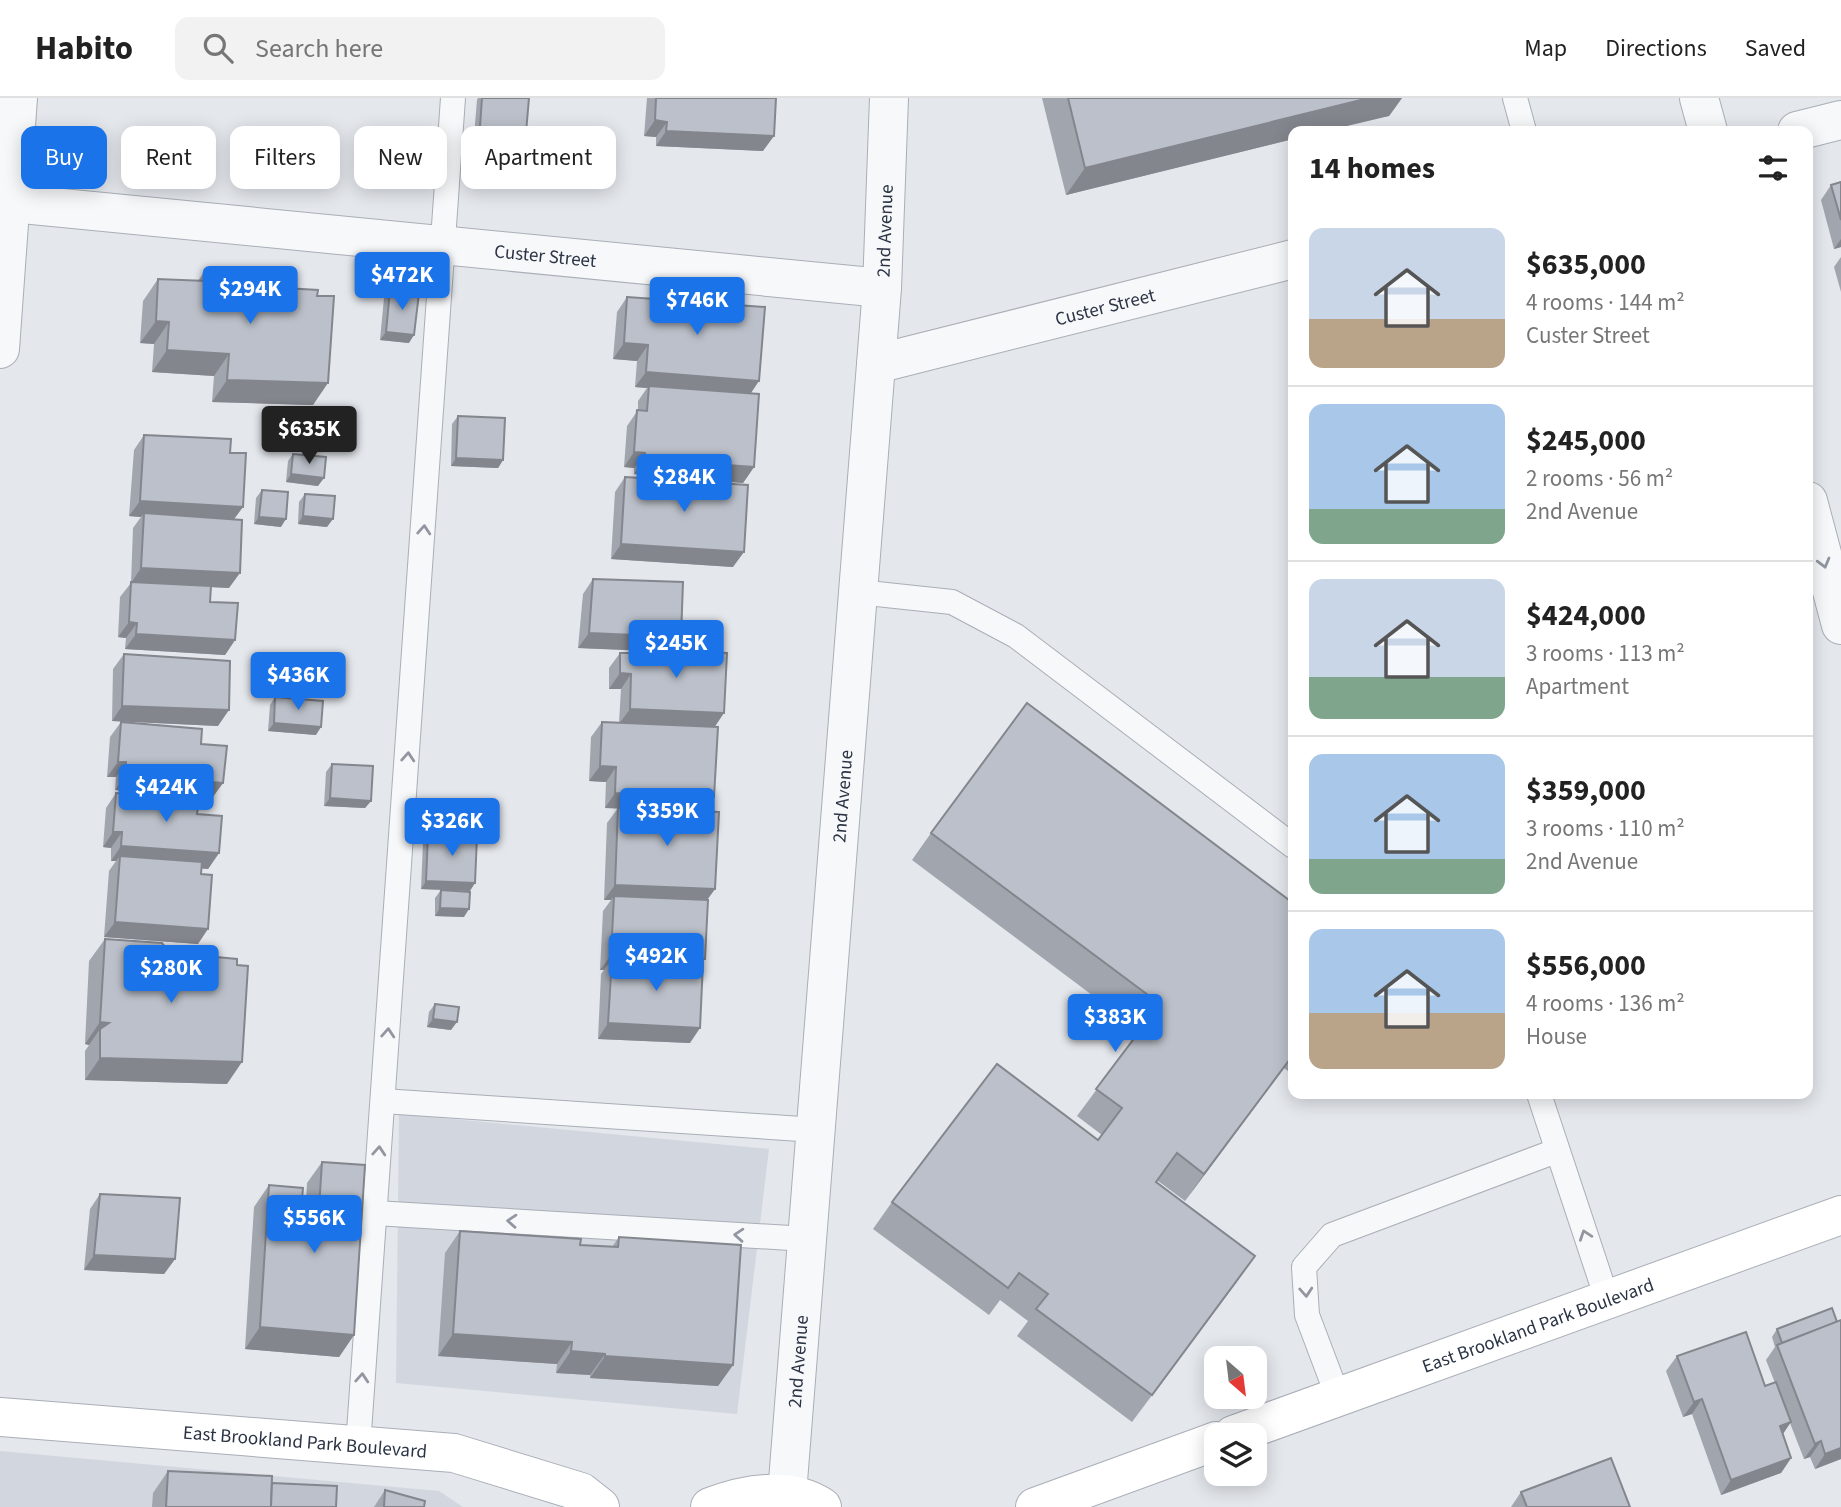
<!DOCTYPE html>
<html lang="en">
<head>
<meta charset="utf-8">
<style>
  :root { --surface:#fff; --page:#f2f2f2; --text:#222; --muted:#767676; --line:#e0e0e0; --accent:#1a73e8 }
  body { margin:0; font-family:"Source Sans 3",sans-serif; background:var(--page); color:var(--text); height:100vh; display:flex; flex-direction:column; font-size:26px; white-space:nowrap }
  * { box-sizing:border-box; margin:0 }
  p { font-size:23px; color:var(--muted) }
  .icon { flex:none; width:38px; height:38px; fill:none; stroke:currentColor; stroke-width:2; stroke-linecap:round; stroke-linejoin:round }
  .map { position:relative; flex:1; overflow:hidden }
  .details { position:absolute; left:1288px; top:28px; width:525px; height:973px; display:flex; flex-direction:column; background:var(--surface); border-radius:14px; box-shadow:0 4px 18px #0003 }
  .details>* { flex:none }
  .banner { position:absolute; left:21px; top:28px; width:665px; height:63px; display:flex; gap:14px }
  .needle { width:46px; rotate:152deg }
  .fabs { position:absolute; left:1204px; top:1248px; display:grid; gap:14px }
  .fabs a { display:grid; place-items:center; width:63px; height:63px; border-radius:14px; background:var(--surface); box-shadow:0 4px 18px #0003; font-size:35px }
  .price { position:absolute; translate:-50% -60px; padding:0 16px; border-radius:7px; background:var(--accent); color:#fff; font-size:23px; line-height:46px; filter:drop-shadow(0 2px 4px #0008) }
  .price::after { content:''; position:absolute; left:50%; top:42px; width:21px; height:16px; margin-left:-10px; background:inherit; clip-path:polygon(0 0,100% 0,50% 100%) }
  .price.selected { background:#222; color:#fff }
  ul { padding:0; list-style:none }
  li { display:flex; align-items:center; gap:21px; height:175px; padding:0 21px }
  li+li { border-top:2px solid var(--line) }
  li span { display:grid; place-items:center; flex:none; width:196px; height:140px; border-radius:14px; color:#555 }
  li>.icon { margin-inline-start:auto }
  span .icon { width:84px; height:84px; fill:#fffc; stroke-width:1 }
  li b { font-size:30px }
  h2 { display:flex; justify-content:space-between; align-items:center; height:84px; padding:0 21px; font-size:30px }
  .tag { padding:0 24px; border-radius:14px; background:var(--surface); box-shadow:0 4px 18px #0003; font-size:24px; line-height:63px }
  .tag.selected { background:var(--accent); color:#fff }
  header { display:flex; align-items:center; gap:42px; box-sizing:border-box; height:98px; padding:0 35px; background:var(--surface); border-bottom:2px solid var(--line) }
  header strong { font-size:33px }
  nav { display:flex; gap:38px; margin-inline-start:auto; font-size:24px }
  .search { width:490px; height:63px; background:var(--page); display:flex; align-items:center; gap:18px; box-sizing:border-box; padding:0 24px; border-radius:14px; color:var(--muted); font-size:26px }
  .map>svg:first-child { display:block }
  .built { fill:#d2d6de }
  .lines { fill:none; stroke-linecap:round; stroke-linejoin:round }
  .lane-casing { stroke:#a9aeb7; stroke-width:26 }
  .street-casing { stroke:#a9aeb7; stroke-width:40 }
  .secondary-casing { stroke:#a9aeb7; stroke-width:40 }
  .lane { stroke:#f7f8fa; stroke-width:24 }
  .street { stroke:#f7f8fa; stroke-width:38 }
  .secondary { stroke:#fff; stroke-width:38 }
  .wall { fill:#a1a5ae }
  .shaded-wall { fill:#83868d }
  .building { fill:#bbc0ca; stroke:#83868d; stroke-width:2 }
  .oneway { stroke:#9196a0 }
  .labels { text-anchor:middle; stroke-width:6; stroke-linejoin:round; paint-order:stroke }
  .street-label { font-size:19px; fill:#2b3445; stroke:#f4f6f9 }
</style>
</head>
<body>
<header>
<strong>Habito</strong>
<div class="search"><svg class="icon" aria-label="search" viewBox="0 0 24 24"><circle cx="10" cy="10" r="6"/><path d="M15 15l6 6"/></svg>Search here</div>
<nav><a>Map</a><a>Directions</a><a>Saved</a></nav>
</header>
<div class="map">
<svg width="1841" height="1409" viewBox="0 0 1841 1409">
  <rect width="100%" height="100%" fill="#e4e7ec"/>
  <g class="built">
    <polygon points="399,1016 769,1051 737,1316 396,1285"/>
    <polygon points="0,1353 439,1393 463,1409 0,1409"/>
  </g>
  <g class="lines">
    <g class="lane-casing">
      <g id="lane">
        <polyline points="1515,0 1524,33"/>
        <polyline points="858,494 952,504 1016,538 1293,748"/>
        <polyline points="1539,996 1607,1201"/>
        <polyline points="383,1003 816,1032"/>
        <polyline points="375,1115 807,1141"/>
        <polyline points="1338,1299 1307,1217 1304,1169 1332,1137 1556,1053"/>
        <polyline points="358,1348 453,0"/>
      </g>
    </g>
    <g class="street-casing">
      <g id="street">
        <polyline points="1699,0 1708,33"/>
        <polyline points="1797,33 1841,22"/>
        <path id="s1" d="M0,104L882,190"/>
        <polyline points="0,251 18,0"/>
        <path id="s2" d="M876,266L1293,161"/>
        <polyline points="1808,403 1841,527"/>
        <path id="s3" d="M787,1396L882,190L889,0"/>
      </g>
    </g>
    <g class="secondary-casing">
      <g id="secondary">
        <path id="s4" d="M0,1319L454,1355L581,1394L600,1409"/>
        <path id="s5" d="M1233,1337L1841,1117"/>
        <path d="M710,1409C744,1396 790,1387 822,1409"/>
        <polyline points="1035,1409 1216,1343"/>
      </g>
    </g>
    <use href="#lane" class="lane"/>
    <use href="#street" class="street"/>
    <use href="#secondary" class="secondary"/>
  </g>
  <g class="wall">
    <polygon points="478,0 529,0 520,54 473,50 477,2"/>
    <polygon points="647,0 776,0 763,53 656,48 656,39 644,38"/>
    <polygon points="1042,0 1402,0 1389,18 1293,33 1293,41 1066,97"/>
    <polygon points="1841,83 1841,149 1834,151 1821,102 1831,87"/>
    <polygon points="1841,159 1841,194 1834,169"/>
    <polygon points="206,171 249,188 317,198 313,307 212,304 214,278 152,274 154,246 140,245 143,203 158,181 198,183"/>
    <polygon points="390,192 409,245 380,242 384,200"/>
    <polygon points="627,199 750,296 754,369 743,385 634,376 634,370 624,369 627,328 638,312 638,303 647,290 635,289 637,263 613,261 617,214"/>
    <polygon points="458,318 503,362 498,370 451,368 452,326"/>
    <polygon points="144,337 230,355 234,421 229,490 211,489 210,504 235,542 225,557 125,551 126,540 118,539 120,499 131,485 133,430 141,419 129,418 134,352"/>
    <polygon points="293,356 318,388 286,384 288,363"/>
    <polygon points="625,379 733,469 611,461 615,394"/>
    <polygon points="262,392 281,429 254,426 256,400"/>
    <polygon points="305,396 327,429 298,426 299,404"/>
    <polygon points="593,481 681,539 671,553 715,629 714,699 705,713 715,791 707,802 703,865 690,945 598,941 601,876 604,872 600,872 603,813 611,802 604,802 607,725 618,710 605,710 606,684 589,683 591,639 602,624 619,625 621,591 609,591 609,570 620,555 629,555 631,552 578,550 583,496"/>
    <polygon points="124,556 218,628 112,623 113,571"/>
    <polygon points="275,599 316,637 268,633 270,607"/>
    <polygon points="121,624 201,646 223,685 212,700 115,692 116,679 107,679 110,639"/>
    <polygon points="332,666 371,703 365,710 324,708 326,674"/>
    <polygon points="116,695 197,716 219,755 208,771 202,770 198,846 104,839 109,773 116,763 111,763 111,750 103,749 106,710"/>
    <polygon points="931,735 1293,805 1293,977 1284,970 1185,1103 1158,1083 1157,1084 1255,1158 1132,1324 1017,1238 1028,1223 1000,1202 989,1217 873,1131 892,1104 1098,1042 1102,1037 1077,1018 1140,933 912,762"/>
    <polygon points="428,736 470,793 421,791 423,744"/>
    <polygon points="441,792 464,819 435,818 435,800"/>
    <polygon points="105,841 175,862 202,865 206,858 227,986 85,982 85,953 89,947 85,946 89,863"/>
    <polygon points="435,906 451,932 427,929 429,914"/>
    <polygon points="322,1064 354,1237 339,1259 245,1251 254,1109 269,1087 300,1124 305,1124 307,1085"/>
    <polygon points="100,1096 175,1161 164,1176 84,1172 90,1111"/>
    <polygon points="460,1133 580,1147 612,1149 619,1139 733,1267 718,1288 590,1280 590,1277 556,1275 557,1266 438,1258 445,1155"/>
    <polygon points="1841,1222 1841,1361 1815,1371 1810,1359 1804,1361 1790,1325 1783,1336 1791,1360 1781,1375 1721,1397 1692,1316 1683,1319 1666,1273 1677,1258 1765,1288 1775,1285 1766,1262 1775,1249 1772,1239 1777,1231 1837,1224"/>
    <polygon points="168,1373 272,1385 336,1409 152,1409 153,1395"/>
    <polygon points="385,1392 424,1409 374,1409"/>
    <polygon points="1521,1394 1630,1409 1511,1409"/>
  </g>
  <g class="shaded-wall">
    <polygon points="1369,0 1402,0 1389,18 1326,33 1293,33 1293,41 1066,97 1085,70"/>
    <polygon points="655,22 667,24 656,39 644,38"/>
    <polygon points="666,33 774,38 763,53 656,48"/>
    <polygon points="479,43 525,46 520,54 473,50"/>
    <polygon points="1841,141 1841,149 1834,151"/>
    <polygon points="156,223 169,224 154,246 140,245"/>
    <polygon points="386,234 414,237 409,245 380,242"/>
    <polygon points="624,245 648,247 637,263 613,261"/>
    <polygon points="167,252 229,256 214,278 152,274"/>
    <polygon points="646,274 759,283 749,298 649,288 647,290 635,289"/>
    <polygon points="227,282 328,285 313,307 212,304"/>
    <polygon points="634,354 645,355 634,370 624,369"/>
    <polygon points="456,360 503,362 498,370 451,368"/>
    <polygon points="645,361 754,369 743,385 634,376"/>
    <polygon points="291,376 324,380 318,388 286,384"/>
    <polygon points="140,403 243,409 232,424 144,415 141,419 129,418"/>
    <polygon points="303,418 333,421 327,429 298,426"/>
    <polygon points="259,419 286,421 281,429 254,426"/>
    <polygon points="621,446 744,454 733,469 611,461"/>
    <polygon points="141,470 240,475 229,490 131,485"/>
    <polygon points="129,524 137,525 126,540 118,539"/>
    <polygon points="589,535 681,539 670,554 578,550"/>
    <polygon points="136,536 235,542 225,557 125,551"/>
    <polygon points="620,575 631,576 621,591 609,591"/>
    <polygon points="122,608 229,612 218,628 112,623"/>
    <polygon points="630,611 724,615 714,630 619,626"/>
    <polygon points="274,625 321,629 316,637 268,633"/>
    <polygon points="118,664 126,664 116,679 107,679"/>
    <polygon points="600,668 616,669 606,684 589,683"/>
    <polygon points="126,677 223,685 212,700 115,692"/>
    <polygon points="615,695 714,699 704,715 605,710"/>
    <polygon points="330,700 371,703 365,710 324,708"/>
    <polygon points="113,734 122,734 111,750 103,749"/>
    <polygon points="121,748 219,755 208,771 119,764 120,758 116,763 111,763"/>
    <polygon points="426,783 475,785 470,793 421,791"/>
    <polygon points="615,787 715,791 704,806 614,798 611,802 604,802"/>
    <polygon points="440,810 469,811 464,819 435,818"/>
    <polygon points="115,824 208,831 198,846 104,839"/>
    <polygon points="611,857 705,861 695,876 612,861 604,872 600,872"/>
    <polygon points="433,921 457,924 451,932 427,929"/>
    <polygon points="100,924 109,925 100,931 89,947 85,946"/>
    <polygon points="608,925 700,930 690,945 598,941"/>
    <polygon points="1293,957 1284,970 1185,1103 1204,1076"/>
    <polygon points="100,960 242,964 227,986 85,982"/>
    <polygon points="94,1157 175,1161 164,1176 84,1172"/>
    <polygon points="1255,1158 1236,1185 1132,1324 1152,1297"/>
    <polygon points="260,1229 354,1237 339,1259 245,1251"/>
    <polygon points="453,1236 572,1244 557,1266 438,1258"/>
    <polygon points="571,1253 605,1256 590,1277 556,1275"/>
    <polygon points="605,1258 733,1267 718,1288 590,1280"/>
    <polygon points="1702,1301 1692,1316 1683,1319 1694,1304"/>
    <polygon points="1791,1324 1780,1340 1780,1328"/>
    <polygon points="1821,1343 1810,1359 1804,1361 1815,1346"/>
    <polygon points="1841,1350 1841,1361 1815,1371 1825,1356"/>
    <polygon points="1791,1360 1781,1375 1721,1397 1731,1382"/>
  </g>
  <g class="building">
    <polygon points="482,0 529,0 525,46 479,43"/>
    <polygon points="656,0 776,0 774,38 666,33 667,24 655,22"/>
    <polygon points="1068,0 1369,0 1085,70"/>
    <polygon points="1841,84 1841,122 1831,87"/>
    <polygon points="206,171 250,174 249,188 318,192 317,198 334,198 328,285 227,282 229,256 167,252 169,224 156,223 158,181 206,183"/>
    <polygon points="390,192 419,195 414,237 386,234"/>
    <polygon points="627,199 765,209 759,283 646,274 648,247 624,245"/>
    <polygon points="649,288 759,296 754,369 645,361 645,355 634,354 637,312 647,313"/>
    <polygon points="458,318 505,320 503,362 456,360"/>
    <polygon points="144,337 231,341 230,355 246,355 243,409 140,403"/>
    <polygon points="293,356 326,359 324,380 291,376"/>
    <polygon points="625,379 748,387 744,454 621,446"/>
    <polygon points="262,392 288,394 286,421 259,419"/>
    <polygon points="305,396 335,398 333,421 303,418"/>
    <polygon points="144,415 242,422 240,475 141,470"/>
    <polygon points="593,481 683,484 681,539 589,535"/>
    <polygon points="131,484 211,488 210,504 238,505 235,542 136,536 137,525 129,524"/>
    <polygon points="632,551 727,555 724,615 630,611 631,576 620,575 620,555 632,555"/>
    <polygon points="124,556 230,563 229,612 122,608"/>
    <polygon points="275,599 323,603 321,629 274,625"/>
    <polygon points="1027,605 1293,805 1293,957 1204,1076 1177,1055 1156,1084 1255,1158 1152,1297 1036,1211 1048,1196 1019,1175 1008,1190 892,1104 997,966 1098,1042 1122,1010 1096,991 1160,906 931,735"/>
    <polygon points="121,624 202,631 201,646 227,648 223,685 126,677 126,664 118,664"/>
    <polygon points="602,624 718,629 714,699 615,695 616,669 600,668"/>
    <polygon points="332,666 373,668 371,703 330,700"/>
    <polygon points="116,695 199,702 197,716 222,718 219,755 121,748 122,734 113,734"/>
    <polygon points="618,710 719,714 715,791 615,787"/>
    <polygon points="428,736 477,738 475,785 426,783"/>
    <polygon points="120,758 202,764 201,776 212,777 208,831 115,824"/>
    <polygon points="441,792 470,794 469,811 440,810"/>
    <polygon points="614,798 708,802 705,861 611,857"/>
    <polygon points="105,841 162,845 175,862 206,865 206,858 237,861 237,867 248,868 242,964 100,960 100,931 109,925 100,924"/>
    <polygon points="612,861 703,865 700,930 608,925"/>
    <polygon points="435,906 459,909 457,924 433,921"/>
    <polygon points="322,1064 365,1067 354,1237 260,1229 269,1087 303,1090 300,1124 318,1125"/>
    <polygon points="100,1096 180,1100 175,1161 94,1157"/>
    <polygon points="460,1133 581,1141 580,1147 618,1149 619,1139 741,1147 733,1267 605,1258 605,1256 571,1253 572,1244 453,1236"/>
    <polygon points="1832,1210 1837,1224 1782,1245 1777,1231"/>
    <polygon points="1841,1222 1841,1350 1825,1356 1821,1343 1815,1346 1777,1247"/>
    <polygon points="1746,1234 1765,1288 1776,1284 1791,1324 1780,1328 1791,1360 1731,1382 1702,1301 1694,1304 1677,1258"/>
    <polygon points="1611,1360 1630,1409 1527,1409 1521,1394"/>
    <polygon points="168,1373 272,1378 271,1409 166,1409"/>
    <polygon points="272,1385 337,1388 336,1409 271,1409"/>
    <polygon points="385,1392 425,1403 424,1409 384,1409"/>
  </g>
  <defs><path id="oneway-chevron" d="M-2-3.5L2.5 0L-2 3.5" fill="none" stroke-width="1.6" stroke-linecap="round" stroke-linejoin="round" transform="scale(1.75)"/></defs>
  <g class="oneway">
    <use href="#oneway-chevron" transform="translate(424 432) rotate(-86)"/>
    <use href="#oneway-chevron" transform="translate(1824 465) rotate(75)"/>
    <use href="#oneway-chevron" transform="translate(408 659) rotate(-86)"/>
    <use href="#oneway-chevron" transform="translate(388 935) rotate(-86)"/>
    <use href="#oneway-chevron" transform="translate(379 1053) rotate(-86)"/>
    <use href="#oneway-chevron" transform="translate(512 1123) rotate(-176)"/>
    <use href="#oneway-chevron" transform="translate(739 1137) rotate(-176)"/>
    <use href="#oneway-chevron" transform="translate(1585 1137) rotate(-109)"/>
    <use href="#oneway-chevron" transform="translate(1306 1194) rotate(86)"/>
    <use href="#oneway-chevron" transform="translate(362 1280) rotate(-86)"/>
  </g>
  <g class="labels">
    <g class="street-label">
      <text dy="7" stroke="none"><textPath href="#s3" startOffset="1267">2nd Avenue</textPath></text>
      <text dy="7" stroke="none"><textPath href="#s1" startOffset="548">Custer Street</textPath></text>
      <text dy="7" stroke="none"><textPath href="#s2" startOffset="236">Custer Street</textPath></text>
      <text dy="7" stroke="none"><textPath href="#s3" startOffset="700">2nd Avenue</textPath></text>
      <text dy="7" stroke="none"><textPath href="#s5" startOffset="324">East Brookland Park Boulevard</textPath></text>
      <text dy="7" stroke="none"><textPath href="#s3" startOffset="133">2nd Avenue</textPath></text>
      <text dy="7" stroke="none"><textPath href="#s4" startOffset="306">East Brookland Park Boulevard</textPath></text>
    </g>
  </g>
</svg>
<div class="fabs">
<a><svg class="needle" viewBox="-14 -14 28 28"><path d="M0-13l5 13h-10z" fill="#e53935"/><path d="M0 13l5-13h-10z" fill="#767676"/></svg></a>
<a><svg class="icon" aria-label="layers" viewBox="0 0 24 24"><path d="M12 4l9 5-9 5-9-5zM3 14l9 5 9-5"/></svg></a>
</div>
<b class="price" style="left:402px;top:214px">$472K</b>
<b class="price" style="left:250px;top:228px">$294K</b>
<b class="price" style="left:697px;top:239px">$746K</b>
<b class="price selected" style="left:309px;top:368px">$635K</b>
<b class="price" style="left:684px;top:416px">$284K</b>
<b class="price" style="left:676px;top:582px">$245K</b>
<b class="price" style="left:298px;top:614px">$436K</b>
<b class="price" style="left:166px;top:726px">$424K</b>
<b class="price" style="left:667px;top:750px">$359K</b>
<b class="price" style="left:452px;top:760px">$326K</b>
<b class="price" style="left:656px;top:895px">$492K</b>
<b class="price" style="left:171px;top:907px">$280K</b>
<b class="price" style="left:1115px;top:956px">$383K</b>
<b class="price" style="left:314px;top:1157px">$556K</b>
<div class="banner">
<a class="tag selected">Buy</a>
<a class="tag">Rent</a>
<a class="tag">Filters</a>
<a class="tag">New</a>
<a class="tag">Apartment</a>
</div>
<section class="details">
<h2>14 homes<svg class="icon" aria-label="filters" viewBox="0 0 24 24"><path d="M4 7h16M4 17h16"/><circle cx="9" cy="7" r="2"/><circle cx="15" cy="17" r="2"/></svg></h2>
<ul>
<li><span style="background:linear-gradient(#c9d6e8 65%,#b9a48a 0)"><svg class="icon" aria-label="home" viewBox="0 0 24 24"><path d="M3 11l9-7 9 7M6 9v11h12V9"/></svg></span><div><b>$635,000</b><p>4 rooms · 144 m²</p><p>Custer Street</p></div></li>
<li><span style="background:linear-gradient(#a9c7e8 75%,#7fa58c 0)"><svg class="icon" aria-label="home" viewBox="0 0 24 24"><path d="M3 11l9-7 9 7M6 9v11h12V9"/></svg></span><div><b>$245,000</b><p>2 rooms · 56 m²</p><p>2nd Avenue</p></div></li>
<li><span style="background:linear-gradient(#c9d6e8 70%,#7fa58c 0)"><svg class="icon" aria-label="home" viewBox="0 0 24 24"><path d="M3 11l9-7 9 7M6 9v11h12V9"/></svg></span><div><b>$424,000</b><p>3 rooms · 113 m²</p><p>Apartment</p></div></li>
<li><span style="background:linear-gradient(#a9c7e8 75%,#7fa58c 0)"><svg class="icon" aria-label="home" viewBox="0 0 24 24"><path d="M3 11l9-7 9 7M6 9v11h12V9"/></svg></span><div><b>$359,000</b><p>3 rooms · 110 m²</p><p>2nd Avenue</p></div></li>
<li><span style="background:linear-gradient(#a9c7e8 60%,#b9a48a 0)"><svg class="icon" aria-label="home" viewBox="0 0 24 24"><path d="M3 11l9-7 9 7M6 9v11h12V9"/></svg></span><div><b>$556,000</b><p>4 rooms · 136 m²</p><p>House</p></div></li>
</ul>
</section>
</div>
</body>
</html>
